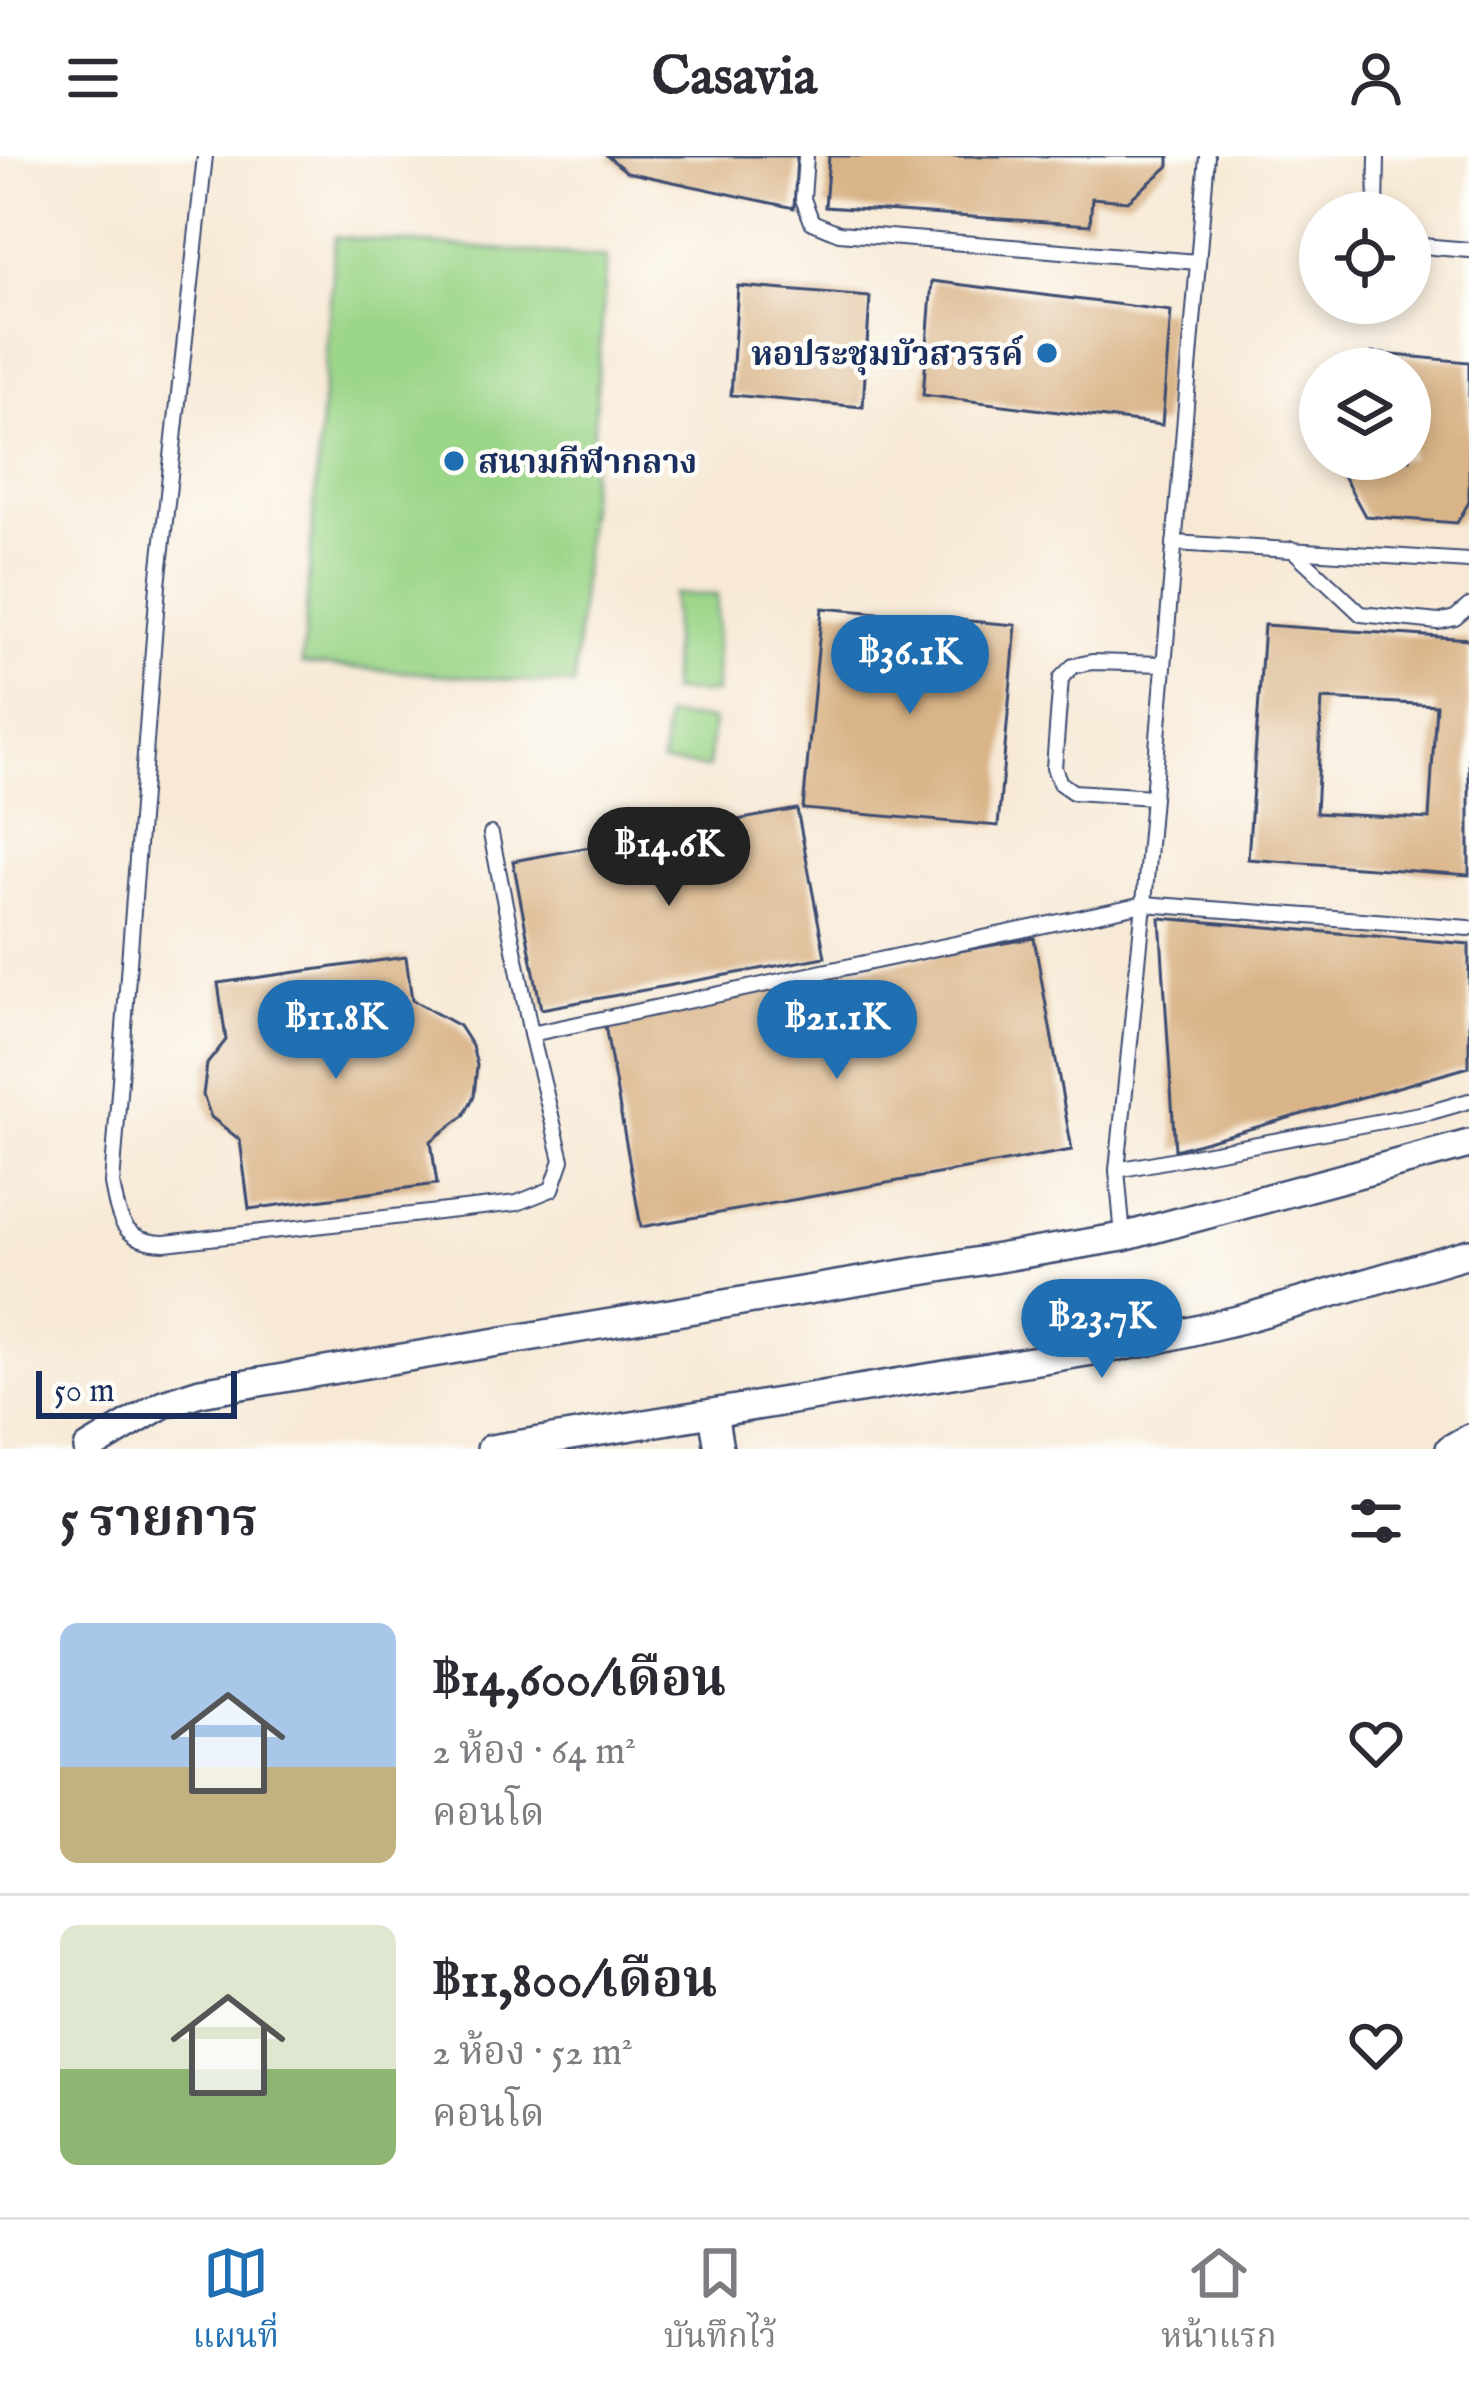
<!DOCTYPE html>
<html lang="th">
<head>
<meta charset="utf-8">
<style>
  :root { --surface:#fff; --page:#f7f7f7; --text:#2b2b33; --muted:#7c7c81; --line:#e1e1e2; --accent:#1f6fb2 }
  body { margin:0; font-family:"IM FELL English","Noto Serif Thai",serif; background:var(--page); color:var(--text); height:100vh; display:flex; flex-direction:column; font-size:45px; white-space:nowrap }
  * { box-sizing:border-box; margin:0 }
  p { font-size:39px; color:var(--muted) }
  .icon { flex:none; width:66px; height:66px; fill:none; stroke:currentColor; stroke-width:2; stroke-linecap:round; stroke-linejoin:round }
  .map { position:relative; height:1293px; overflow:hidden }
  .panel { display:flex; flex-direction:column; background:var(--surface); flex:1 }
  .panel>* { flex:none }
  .fabs { position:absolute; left:1299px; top:36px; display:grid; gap:24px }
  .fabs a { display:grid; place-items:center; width:132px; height:132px; border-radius:50%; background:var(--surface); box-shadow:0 6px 18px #0003; font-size:60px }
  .scale { position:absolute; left:36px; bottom:30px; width:201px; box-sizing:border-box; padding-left:12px; border:6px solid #1b2f5e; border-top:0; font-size:33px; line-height:42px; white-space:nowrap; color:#1b2f5e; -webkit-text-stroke:9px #fdfcf7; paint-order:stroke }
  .price { position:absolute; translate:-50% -102px; padding:0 27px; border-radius:42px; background:var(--accent); color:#fff; font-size:39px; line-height:78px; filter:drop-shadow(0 3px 6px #0008) }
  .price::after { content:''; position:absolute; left:50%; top:72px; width:36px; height:27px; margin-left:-18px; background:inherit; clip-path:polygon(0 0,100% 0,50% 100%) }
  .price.active { background:#222; color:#fff }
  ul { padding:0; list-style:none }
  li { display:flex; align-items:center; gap:36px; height:300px; padding:0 60px }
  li+li { border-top:3px solid var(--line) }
  li span { display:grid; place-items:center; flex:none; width:336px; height:240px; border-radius:18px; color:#555 }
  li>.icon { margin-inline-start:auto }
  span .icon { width:144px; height:144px; fill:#fffc; stroke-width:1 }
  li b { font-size:51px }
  h2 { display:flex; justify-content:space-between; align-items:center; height:144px; padding:0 60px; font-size:51px }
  header { display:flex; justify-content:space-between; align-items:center; height:156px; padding:0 60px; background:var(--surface); font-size:54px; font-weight:800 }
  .tab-bar { display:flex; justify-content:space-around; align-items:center; height:168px; border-top:3px solid var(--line); background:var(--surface); font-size:33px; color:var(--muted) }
  .tab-bar a { display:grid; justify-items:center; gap:6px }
  .tab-bar .active { color:var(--accent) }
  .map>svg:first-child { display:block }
  .green { fill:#9bd588; stroke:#5b8273; stroke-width:3 }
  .building { fill:#d9b487; fill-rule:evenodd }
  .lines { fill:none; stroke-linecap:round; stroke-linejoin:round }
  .service-casing { stroke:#3c4b70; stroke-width:18 }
  .minor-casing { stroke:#3c4b70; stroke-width:32 }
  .service { stroke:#fff; stroke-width:14 }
  .minor { stroke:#fff; stroke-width:27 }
  .poi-dot { fill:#1f6fb2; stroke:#fdfcf7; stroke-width:4.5 }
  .labels { text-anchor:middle; stroke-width:9; stroke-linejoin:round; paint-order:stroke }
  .poi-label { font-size:33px; font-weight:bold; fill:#1b2f5e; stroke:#fdfcf7; text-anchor:end }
</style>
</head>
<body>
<header><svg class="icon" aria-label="menu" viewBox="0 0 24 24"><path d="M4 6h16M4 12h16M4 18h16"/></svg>Casavia<svg class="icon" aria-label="person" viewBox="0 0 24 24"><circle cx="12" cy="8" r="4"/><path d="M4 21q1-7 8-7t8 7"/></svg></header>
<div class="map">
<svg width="1469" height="1293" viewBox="0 0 1469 1293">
  <rect width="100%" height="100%" fill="#fdfcf7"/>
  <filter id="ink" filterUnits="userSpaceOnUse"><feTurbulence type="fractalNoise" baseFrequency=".00833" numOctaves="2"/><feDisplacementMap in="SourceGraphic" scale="24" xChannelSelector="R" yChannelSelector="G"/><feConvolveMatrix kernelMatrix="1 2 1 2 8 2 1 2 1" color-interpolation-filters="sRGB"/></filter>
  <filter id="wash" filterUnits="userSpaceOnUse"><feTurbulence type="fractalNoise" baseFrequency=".004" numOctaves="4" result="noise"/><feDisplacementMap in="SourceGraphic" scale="48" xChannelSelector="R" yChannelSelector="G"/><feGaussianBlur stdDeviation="2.7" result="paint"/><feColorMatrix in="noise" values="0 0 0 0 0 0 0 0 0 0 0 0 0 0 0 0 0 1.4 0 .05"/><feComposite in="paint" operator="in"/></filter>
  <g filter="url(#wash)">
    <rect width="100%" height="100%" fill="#f7e9d5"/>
    <g class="green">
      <polygon points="335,81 607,102 574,529 302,508"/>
      <polygon points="673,438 717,439 716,537 671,536"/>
      <polygon points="666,560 713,564 708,612 662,607"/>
    </g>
    <g id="blocks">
      <g class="building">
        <polygon points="607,0 797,0 794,52 627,16"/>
        <polygon points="829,0 1169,0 1169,10 1128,45 1092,42 1090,69 825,51"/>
        <polygon points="932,125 1171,155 1162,269 923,239"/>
        <polygon points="738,130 870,141 863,251 731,239"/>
        <polygon points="1372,197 1469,206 1469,346 1457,367 1365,360 1334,303 1410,303 1410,213 1362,213"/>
        <polygon points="822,452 1016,469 998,670 803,653"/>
        <path d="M1264,469L1469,483V719L1248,703ZM1322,543L1436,549L1429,663L1316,657Z"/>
        <polygon points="797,653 825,801 541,853 513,705"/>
        <polygon points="1160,762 1469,788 1469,911 1175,994"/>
        <polygon points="1034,782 1072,994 641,1071 603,858"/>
        <polygon points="406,801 412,844 459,870 472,890 477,909 474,940 464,960 431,985 437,1028 249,1053 240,984 211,961 203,939 207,908 226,884 218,827"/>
      </g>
    </g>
  </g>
  <g filter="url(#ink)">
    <use href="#blocks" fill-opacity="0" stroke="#3c4b70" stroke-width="3"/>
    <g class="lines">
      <g class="service-casing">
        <g id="service">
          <path d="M205,0L158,429L112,1028C119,1065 123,1086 165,1087L517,1047L552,1033L562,1004L531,878L491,678"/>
          <polyline points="806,0 803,43 812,66 839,77 1198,106"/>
          <polyline points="1376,57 1377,0"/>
          <polyline points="1410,89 1469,94"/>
          <polyline points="1174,387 1469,405"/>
          <polyline points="1292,393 1361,458 1438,466 1455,462 1469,450"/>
          <polyline points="1153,641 1073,636 1060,627 1054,612 1061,522 1073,510 1092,506 1164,508"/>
          <polyline points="531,878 1144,748 1469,772"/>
          <polyline points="1117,1014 1431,956 1469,945"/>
          <polyline points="1123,1081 1117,1014 1144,748 1207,0"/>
        </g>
      </g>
      <g class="minor-casing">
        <g id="minor">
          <polyline points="713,1257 719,1293"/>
          <polyline points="88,1293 163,1248 200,1236 1123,1081 1469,988"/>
          <polyline points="491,1293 1142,1187 1242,1163 1469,1097"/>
          <polyline points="1450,1293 1469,1282"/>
        </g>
      </g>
      <use href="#service" class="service"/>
      <use href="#minor" class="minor"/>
    </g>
  </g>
  <g class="poi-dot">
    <circle cx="1047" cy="197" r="12"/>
    <circle cx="454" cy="305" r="12"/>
  </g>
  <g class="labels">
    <g class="poi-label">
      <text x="1023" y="209">หอประชุมบัวสวรรค์</text>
      <text x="478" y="317" text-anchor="start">สนามกีฬากลาง</text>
    </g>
  </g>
</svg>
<div class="fabs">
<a><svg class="icon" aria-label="locate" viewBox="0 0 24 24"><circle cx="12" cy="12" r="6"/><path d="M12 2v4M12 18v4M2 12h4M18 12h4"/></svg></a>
<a><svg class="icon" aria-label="layers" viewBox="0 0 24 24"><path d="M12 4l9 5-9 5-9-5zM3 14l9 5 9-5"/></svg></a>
</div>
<div class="scale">50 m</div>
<b class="price" style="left:910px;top:561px">฿36.1K</b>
<b class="price active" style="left:669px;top:753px">฿14.6K</b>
<b class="price" style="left:336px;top:926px">฿11.8K</b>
<b class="price" style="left:837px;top:926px">฿21.1K</b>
<b class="price" style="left:1102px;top:1225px">฿23.7K</b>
</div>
<section class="panel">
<h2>5 รายการ<svg class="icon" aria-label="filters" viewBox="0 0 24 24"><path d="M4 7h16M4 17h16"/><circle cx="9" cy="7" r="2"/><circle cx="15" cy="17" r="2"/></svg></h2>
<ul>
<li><span style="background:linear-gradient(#a9c7e8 60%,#c2b280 0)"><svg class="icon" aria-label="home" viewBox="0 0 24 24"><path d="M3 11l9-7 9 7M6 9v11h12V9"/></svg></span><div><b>฿14,600/เดือน</b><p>2 ห้อง · 64 m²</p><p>คอนโด</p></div><svg class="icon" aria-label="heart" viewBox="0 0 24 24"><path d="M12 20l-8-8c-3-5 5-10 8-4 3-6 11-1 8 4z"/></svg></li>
<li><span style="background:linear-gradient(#dfe7d0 60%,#8fb573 0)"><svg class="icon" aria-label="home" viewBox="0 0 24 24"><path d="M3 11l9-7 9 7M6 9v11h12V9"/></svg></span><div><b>฿11,800/เดือน</b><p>2 ห้อง · 52 m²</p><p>คอนโด</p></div><svg class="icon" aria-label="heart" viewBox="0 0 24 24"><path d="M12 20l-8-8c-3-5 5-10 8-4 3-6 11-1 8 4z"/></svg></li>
</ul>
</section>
<nav class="tab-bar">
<a class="active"><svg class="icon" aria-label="map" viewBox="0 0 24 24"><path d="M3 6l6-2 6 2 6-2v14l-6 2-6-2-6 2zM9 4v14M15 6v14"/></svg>แผนที่</a>
<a><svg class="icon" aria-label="saved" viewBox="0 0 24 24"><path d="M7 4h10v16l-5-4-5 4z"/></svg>บันทึกไว้</a>
<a><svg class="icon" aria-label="home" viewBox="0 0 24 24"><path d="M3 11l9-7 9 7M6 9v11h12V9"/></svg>หน้าแรก</a>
</nav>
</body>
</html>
